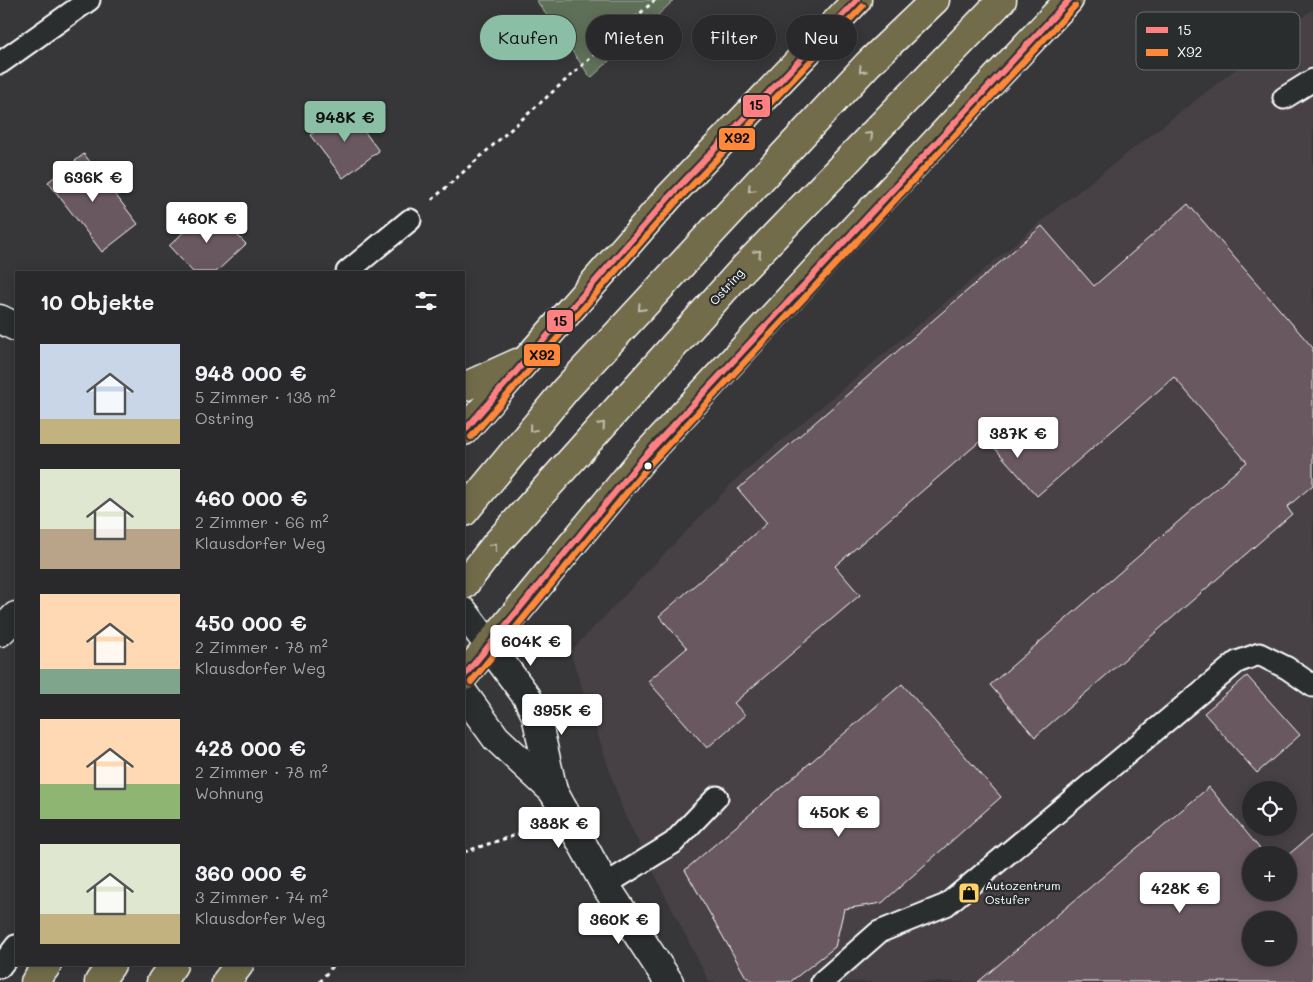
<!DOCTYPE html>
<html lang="de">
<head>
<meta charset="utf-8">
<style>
  :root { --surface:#29282a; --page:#313032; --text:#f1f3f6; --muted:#a5a6a8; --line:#454447; --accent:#8abfa5 }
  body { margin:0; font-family:Mali,sans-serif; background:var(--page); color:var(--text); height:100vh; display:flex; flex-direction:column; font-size:19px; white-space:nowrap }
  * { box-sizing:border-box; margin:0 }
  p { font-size:16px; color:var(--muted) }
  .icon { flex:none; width:28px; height:28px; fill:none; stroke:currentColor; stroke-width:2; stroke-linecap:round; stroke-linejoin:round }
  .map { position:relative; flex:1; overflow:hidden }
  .side { position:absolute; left:15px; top:271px; width:450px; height:695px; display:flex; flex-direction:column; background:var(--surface); border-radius:0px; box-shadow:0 2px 12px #0003,0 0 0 1px var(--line) }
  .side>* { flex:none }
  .guide { position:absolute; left:480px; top:15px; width:475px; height:45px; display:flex; gap:10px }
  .fabs { position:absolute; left:1242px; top:781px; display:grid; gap:10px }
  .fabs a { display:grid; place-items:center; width:55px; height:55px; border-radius:50%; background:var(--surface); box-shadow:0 2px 12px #0003,0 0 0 1px var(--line); font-size:25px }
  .price { position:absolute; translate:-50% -42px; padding:0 11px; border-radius:5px; background:#fff; color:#222; font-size:16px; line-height:32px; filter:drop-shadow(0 1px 2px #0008) }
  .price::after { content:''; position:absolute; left:50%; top:30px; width:15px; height:11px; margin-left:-8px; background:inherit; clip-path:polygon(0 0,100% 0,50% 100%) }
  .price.current { background:var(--accent); color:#111 }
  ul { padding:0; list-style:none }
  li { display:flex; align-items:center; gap:15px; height:125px; padding:0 25px }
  li span { display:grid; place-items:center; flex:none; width:140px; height:100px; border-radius:0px; color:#555 }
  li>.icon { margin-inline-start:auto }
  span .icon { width:60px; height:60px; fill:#fffc; stroke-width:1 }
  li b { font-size:21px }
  h2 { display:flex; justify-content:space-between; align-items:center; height:60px; padding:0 25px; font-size:21px }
  .chip { padding:0 18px; border-radius:22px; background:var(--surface); box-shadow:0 2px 12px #0003,0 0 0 1px var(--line); font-size:18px; line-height:45px }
  .chip.current { background:var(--accent); color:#111 }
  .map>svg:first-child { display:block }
  .built { fill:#464044; fill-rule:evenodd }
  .green { fill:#5f7059; stroke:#afb8ac }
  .building { fill:#695860; stroke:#fff; fill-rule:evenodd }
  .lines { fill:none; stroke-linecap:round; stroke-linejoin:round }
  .service-casing { stroke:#fff; stroke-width:25 }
  .minor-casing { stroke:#fff; stroke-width:31 }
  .tertiary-casing { stroke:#fff; stroke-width:31 }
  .trunk-casing { stroke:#fff; stroke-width:31 }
  .path { stroke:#fff; stroke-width:3; stroke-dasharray:4 4; stroke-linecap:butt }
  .service { stroke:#2a2d2e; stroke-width:21 }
  .minor { stroke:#2a2d2e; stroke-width:28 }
  .tertiary { stroke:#2a2d2e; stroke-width:28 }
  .trunk { stroke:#726c4b; stroke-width:28 }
  .bus-1-casing { stroke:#2a2d2e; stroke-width:10 }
  .bus-2-casing { stroke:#2a2d2e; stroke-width:10 }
  .bus-1 { stroke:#ff8080; stroke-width:6 }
  .bus-2 { stroke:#ff883a; stroke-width:6 }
  .oneway { stroke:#c0bdae }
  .bus-dot { fill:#fff; stroke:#2a2d2e; stroke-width:2 }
  .labels { text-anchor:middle; stroke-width:4.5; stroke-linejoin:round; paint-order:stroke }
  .street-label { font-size:12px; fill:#fff; stroke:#2a2d2e }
  .poi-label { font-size:12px; fill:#fff; stroke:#2a2d2e; text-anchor:start }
  .key { fill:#2a2d2e; stroke:#6a6c6d; stroke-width:1 }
  .key-label { font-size:14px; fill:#fff }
  .line-badge { stroke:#2a2d2e; stroke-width:2 }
  .pale-badge-label { font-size:14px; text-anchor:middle; font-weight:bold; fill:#111 }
</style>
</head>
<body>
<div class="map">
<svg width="1313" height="982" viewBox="0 0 1313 982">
  <rect width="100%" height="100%" fill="#373638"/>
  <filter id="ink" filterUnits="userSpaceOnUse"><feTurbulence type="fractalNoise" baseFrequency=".02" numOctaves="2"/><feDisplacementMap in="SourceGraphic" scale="10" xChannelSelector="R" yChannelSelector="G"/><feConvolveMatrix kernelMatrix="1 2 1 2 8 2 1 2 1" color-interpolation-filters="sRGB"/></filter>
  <g filter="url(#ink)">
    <path class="built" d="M1313,9V982H709L624,814L570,652L739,476L1058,207ZM1251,790H1289V828H1251ZM1251,855H1289V892H1251ZM1251,920H1289V958H1251Z"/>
    <polygon class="green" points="536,0 674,0 591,78"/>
    <g class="building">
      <polygon points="347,108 379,151 343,178 310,135"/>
      <polygon points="84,154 138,224 102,252 48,182"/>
      <polygon points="1188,204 1313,348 1313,485 1287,507 1292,514 1035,737 990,685 1247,462 1174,377 1037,496 985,437 835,566 860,595 734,703 745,715 707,748 648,681 687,648 659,616 767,523 738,489 1042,226 1094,286"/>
      <polygon points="210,207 246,244 216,272 193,272 169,246"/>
      <polygon points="1247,676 1300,735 1257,773 1204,713"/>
      <polygon points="902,684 1001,797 882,903 844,909 835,947 790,982 755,982 746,977 685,870"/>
      <path d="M1209,787L1265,855H1251V892H1289L1288,855L1313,834V982H978ZM1251,920H1289V958H1251Z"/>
    </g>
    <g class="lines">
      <g class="service-casing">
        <g id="service">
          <polyline points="0,63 89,0"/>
          <polyline points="1284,98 1313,80"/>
          <polyline points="347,272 410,220"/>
          <polyline points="605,885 673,843 717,797"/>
          <polyline points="0,967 16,946"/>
          <polyline points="822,982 879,932 946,905 1237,662 1259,654 1287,668 1313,686"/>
        </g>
      </g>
      <g class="minor-casing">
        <polyline id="minor" points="0,632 16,616"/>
      </g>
      <g class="tertiary-casing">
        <g id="tertiary">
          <polyline points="0,319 16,327"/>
          <polyline points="464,612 527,697 536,715 553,791 605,885 669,982"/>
          <polyline points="464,694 496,738 553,791"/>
        </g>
      </g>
      <g class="trunk-casing">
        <g id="trunk">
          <polyline points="464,387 517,363"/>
          <polyline points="464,431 669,197 857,0"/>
          <polyline points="464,512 566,389 868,64 935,0"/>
          <polyline points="464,585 496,544 741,271 1002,0"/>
          <polyline points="464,676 644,457 836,248 1069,0"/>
          <polyline points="35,982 47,965"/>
          <polyline points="99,982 111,965"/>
          <polyline points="161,982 173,965"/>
          <polyline points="226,982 239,965"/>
        </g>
      </g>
      <g class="path">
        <polyline points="432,200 655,0"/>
        <polyline points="464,852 537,828"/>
        <polyline points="320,982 333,965"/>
      </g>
      <use href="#service" class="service"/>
      <use href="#minor" class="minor"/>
      <use href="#tertiary" class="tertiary"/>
      <use href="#trunk" class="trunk"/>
      <g class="bus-1-casing">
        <g id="bus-1">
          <polyline points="464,431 669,197 857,0"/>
          <polyline points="464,676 644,457 1069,0"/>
        </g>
      </g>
      <g class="bus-2-casing">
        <g id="bus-2">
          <polyline points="471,437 675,203 863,6"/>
          <polyline points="471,682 651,463 1075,6"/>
        </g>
      </g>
      <use href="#bus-1" class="bus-1"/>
      <use href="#bus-2" class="bus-2"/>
    </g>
    <defs><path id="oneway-chevron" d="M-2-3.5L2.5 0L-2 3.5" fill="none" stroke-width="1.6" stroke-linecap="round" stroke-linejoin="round" transform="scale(1.25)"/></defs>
    <g class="oneway">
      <use href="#oneway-chevron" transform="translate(862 70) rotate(133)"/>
      <use href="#oneway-chevron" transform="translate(870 135) rotate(-46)"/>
      <use href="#oneway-chevron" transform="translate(751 189) rotate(133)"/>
      <use href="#oneway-chevron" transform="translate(758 253) rotate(-47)"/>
      <use href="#oneway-chevron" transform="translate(641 308) rotate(133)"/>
      <use href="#oneway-chevron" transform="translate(602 425) rotate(-48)"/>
      <use href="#oneway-chevron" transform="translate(532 429) rotate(130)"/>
      <use href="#oneway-chevron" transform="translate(494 546) rotate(-51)"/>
    </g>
  </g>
  <defs>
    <g id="shop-square" transform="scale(1.125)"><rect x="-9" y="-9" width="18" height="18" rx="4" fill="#ffd166" stroke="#2a2d2e"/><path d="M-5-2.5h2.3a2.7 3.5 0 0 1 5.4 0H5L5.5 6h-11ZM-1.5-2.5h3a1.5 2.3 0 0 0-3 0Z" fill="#111"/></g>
  </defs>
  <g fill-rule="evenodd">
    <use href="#shop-square" x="969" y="893"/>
  </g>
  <circle class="bus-dot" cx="648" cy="466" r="4.5"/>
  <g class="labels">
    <g class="street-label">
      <text transform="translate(727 287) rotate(-48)" y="4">Ostring</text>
    </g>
    <g class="poi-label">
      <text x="985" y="890">Autozentrum<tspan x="985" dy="14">Ostufer</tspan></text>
    </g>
  </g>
  <rect x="1136" y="12" width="164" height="58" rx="8" class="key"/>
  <rect x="1146" y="27" width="22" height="6" fill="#ff8080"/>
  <rect x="1146" y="49" width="22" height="7" fill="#ff883a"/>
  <g class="key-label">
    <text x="1177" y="35">15</text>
    <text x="1177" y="57">X92</text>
  </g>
  <g class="line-badge">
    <rect x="742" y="94" width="29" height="24" rx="5" fill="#ff8080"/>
    <rect x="718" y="127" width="38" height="24" rx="5" fill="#ff883a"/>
    <rect x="546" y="309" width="28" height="24" rx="5" fill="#ff8080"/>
    <rect x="523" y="343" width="38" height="24" rx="5" fill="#ff883a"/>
  </g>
  <g class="pale-badge-label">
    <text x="756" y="110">15</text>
    <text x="737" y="143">X92</text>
    <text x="560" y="326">15</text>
    <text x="542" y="360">X92</text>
  </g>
</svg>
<div class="fabs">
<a><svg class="icon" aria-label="locate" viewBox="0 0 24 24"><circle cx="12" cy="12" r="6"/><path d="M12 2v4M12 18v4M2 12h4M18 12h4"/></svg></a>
<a>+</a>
<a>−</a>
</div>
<b class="price current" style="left:345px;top:143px">948K €</b>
<b class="price" style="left:93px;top:203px">636K €</b>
<b class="price" style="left:207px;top:244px">460K €</b>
<b class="price" style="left:1018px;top:459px">387K €</b>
<b class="price" style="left:531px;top:667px">604K €</b>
<b class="price" style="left:562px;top:736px">395K €</b>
<b class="price" style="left:839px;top:838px">450K €</b>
<b class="price" style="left:559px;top:849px">388K €</b>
<b class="price" style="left:1180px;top:914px">428K €</b>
<b class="price" style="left:619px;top:945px">360K €</b>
<div class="guide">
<a class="chip current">Kaufen</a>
<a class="chip">Mieten</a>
<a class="chip">Filter</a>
<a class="chip">Neu</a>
</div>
<section class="side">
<h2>10 Objekte<svg class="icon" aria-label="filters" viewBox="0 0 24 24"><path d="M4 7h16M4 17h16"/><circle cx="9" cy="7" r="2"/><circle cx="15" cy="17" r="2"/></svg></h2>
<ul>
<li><span style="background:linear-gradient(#c9d6e8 75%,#c2b280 0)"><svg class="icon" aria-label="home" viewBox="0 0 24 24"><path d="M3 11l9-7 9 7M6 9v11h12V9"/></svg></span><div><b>948 000 €</b><p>5 Zimmer · 138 m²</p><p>Ostring</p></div></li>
<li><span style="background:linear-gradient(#dfe7d0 60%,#b9a48a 0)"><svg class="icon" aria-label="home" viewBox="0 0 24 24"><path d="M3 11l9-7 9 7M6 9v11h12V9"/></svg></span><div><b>460 000 €</b><p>2 Zimmer · 66 m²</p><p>Klausdorfer Weg</p></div></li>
<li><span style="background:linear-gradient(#ffd9b3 75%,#7fa58c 0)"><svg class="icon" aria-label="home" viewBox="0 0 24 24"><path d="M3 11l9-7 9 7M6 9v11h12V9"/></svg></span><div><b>450 000 €</b><p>2 Zimmer · 78 m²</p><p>Klausdorfer Weg</p></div></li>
<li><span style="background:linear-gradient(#ffd9b3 65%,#8fb573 0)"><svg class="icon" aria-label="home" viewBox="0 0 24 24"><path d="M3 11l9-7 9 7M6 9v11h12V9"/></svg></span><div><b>428 000 €</b><p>2 Zimmer · 78 m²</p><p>Wohnung</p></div></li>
<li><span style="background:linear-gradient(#dfe7d0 70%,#c2b280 0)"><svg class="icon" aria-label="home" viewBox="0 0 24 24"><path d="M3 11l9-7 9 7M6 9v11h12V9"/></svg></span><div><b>360 000 €</b><p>3 Zimmer · 74 m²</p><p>Klausdorfer Weg</p></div></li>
</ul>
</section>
</div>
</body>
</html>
